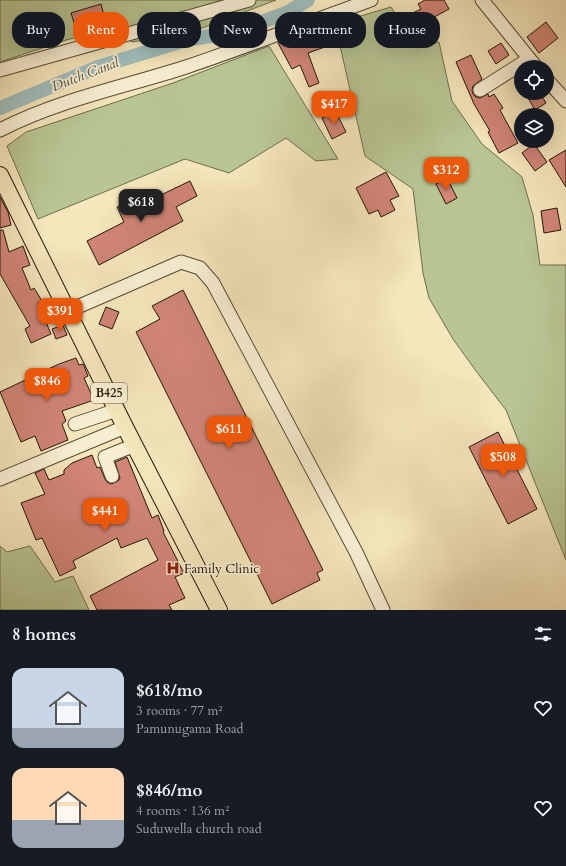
<!DOCTYPE html>
<html lang="en">
<head>
<meta charset="utf-8">
<style>
  :root { --surface:#171b24; --page:#20242c; --text:#f1f3f6; --muted:#9ea1a6; --accent:#ea580c }
  body { margin:0; font-family:Cardo,serif; background:var(--page); color:var(--text); height:100vh; display:flex; flex-direction:column; font-size:15px; white-space:nowrap }
  * { box-sizing:border-box; margin:0 }
  p { font-size:13px; color:var(--muted) }
  .icon { flex:none; width:22px; height:22px; fill:none; stroke:currentColor; stroke-width:2; stroke-linecap:round; stroke-linejoin:round }
  .map { position:relative; height:610px; overflow:hidden }
  .drawer { display:flex; flex-direction:column; background:var(--surface); flex:1 }
  .drawer>* { flex:none }
  .top-card { position:absolute; left:12px; top:12px; width:542px; height:36px; display:flex; gap:8px }
  .fabs { position:absolute; left:514px; top:60px; display:grid; gap:8px }
  .fabs a { display:grid; place-items:center; width:40px; height:40px; border-radius:50%; background:var(--surface); box-shadow:0 4px 16px #0002; font-size:20px }
  .price { position:absolute; translate:-50% -34px; padding:0 9px; border-radius:8px; background:var(--accent); color:#fff; font-size:13px; line-height:26px; filter:drop-shadow(0 1px 2px #0008) }
  .price::after { content:''; position:absolute; left:50%; top:24px; width:12px; height:9px; margin-left:-6px; background:inherit; clip-path:polygon(0 0,100% 0,50% 100%) }
  .price.selected { background:#222; color:#fff }
  ul { padding:0; list-style:none }
  li { display:flex; align-items:center; gap:12px; height:100px; padding:0 12px }
  li span { display:grid; place-items:center; flex:none; width:112px; height:80px; border-radius:12px; color:#555 }
  li>.icon { margin-inline-start:auto }
  span .icon { width:48px; height:48px; fill:#fffc; stroke-width:1 }
  li b { font-size:17px }
  h2 { display:flex; justify-content:space-between; align-items:center; height:48px; padding:0 12px; font-size:17px }
  .tag { padding:0 14px; border-radius:16px; background:var(--surface); box-shadow:0 4px 16px #0002; font-size:14px; line-height:36px }
  .tag.selected { background:var(--accent); color:#fff }
  .map>svg:first-child { display:block }
  .green { fill:#b8c693; stroke:#6e6e4c }
  .lines { fill:none; stroke-linecap:round; stroke-linejoin:round }
  .canal { stroke:#a0bdbb; stroke-width:14 }
  .building { fill:#d18577; stroke:#241606 }
  .minor-casing { stroke:#584a34; stroke-width:15 }
  .major-casing { stroke:#241606; stroke-width:18 }
  .minor { stroke:#f8efd3; stroke-width:13 }
  .major { stroke:#f5e6bc; stroke-width:16 }
  .labels { text-anchor:middle; stroke-width:3.5; stroke-linejoin:round; paint-order:stroke }
  .shield { fill:#f8efd3; stroke:#645744; stroke-width:1 }
  .shield-label { font-size:12px; font-weight:bold; fill:#241606 }
  .poi-label { font-size:13px; fill:#241606; stroke:#f8efd3; text-anchor:start }
  .water-label { font-size:14px; font-style:italic; fill:#4f5045; stroke:#f8efd3 }
</style>
</head>
<body>
<div class="map">
<svg width="566" height="610" viewBox="0 0 566 610">
  <rect width="100%" height="100%" fill="#f5e6bc"/>
  <filter id="stains"><feTurbulence type="fractalNoise" baseFrequency=".005" numOctaves="4"/><feColorMatrix values="0 0 0 0 .2 0 0 0 0 .09 0 0 0 0 .02 0 0 0 .5 -.17"/></filter>
  <radialGradient id="worn" r=".72"><stop offset=".6" stop-color="#630" stop-opacity="0"/><stop offset="1" stop-color="#630" stop-opacity=".3"/></radialGradient>
  <g class="green">
    <polygon points="0,0 276,0 189,33 132,42 112,28 66,40 0,62"/>
    <polygon points="391,7 416,48 439,42 452,101 482,144 522,177 533,215 540,265 566,265 566,560 506,410 479,375 453,339 429,298 423,273 413,189 365,156 336,28 327,26"/>
    <polygon points="269,46 338,159 316,161 286,138 229,173 185,159 38,219 7,146 26,132 173,83"/>
    <polygon points="0,546 7,552 30,546 55,582 73,576 89,610 0,610"/>
  </g>
  <g class="lines">
    <polyline class="canal" points="0,108 98,67 186,40 236,32 288,12 308,0"/>
  </g>
  <g class="building">
    <polygon points="425,0 444,0 449,9 407,32 400,19 421,9 418,4"/>
    <polygon points="101,4 105,20 76,29 71,13"/>
    <polygon points="546,22 558,38 539,53 527,37"/>
    <polygon points="320,32 325,47 308,53 319,83 309,87 300,65 292,69 278,43 296,36 297,39"/>
    <polygon points="501,43 509,55 496,64 488,51"/>
    <polygon points="471,55 482,79 473,86 472,90 473,94 476,97 480,98 488,94 489,97 494,94 503,108 500,110 518,143 499,153 488,132 490,131 474,104 456,62"/>
    <polygon points="525,93 540,93 546,103 535,110"/>
    <polygon points="336,112 346,132 332,139 322,118"/>
    <polygon points="534,144 547,162 535,171 522,153"/>
    <polygon points="566,150 566,187 549,160"/>
    <polygon points="386,172 399,196 390,200 395,210 381,217 378,210 369,214 356,188"/>
    <polygon points="447,178 457,198 446,204 436,184"/>
    <polygon points="190,181 197,196 176,207 183,221 99,265 87,241 124,222 117,207 138,197 142,204"/>
    <polygon points="0,197 8,212 11,225 0,228"/>
    <polygon points="557,208 561,230 544,233 541,211"/>
    <polygon points="0,230 3,230 9,252 23,246 30,265 22,268 31,290 34,288 42,301 38,303 51,334 31,343 25,329 30,326 0,274"/>
    <polygon points="183,290 323,570 317,573 320,580 272,604 136,332 160,319 152,306"/>
    <polygon points="106,307 119,312 112,329 99,324"/>
    <polygon points="63,325 67,335 56,339 52,329"/>
    <polygon points="76,358 79,365 83,364 84,366 88,376 84,378 94,400 62,411 66,421 62,424 68,440 41,451 35,436 21,442 0,392 59,364"/>
    <polygon points="498,432 537,509 508,524 469,447"/>
    <polygon points="92,455 97,468 100,467 105,479 107,482 111,484 118,481 120,478 115,462 127,457 152,518 158,515 164,531 163,532 184,573 175,577 185,598 169,605 172,610 97,610 90,596 158,560 147,538 121,548 117,538 73,561 76,568 60,576 42,538 36,540 21,503 45,494 35,473 44,469 49,480 64,474 64,470 72,463"/>
  </g>
  <g class="lines">
    <g class="minor-casing">
      <g id="minor">
        <polyline points="482,0 536,67"/>
        <polyline points="0,70 249,0"/>
        <polyline points="547,80 566,101"/>
        <polyline points="480,90 529,59"/>
        <path d="M0,130C58,100 124,87 186,67C248,46 310,22 371,0"/>
        <polyline points="68,311 181,262 200,268 213,283 356,552 383,610"/>
        <polyline points="75,424 117,410"/>
        <polyline points="112,476 105,457 135,445"/>
        <polyline points="0,479 125,427"/>
      </g>
    </g>
    <g class="major-casing">
      <polyline id="major" points="0,175 125,427 219,610"/>
    </g>
    <use href="#minor" class="minor"/>
    <use href="#major" class="major"/>
  </g>
  <defs>
    <g id="hospital-bare" transform="scale(1.08)"><path d="M-5-5h3v3.5h4V-5h3V5h-3V1.5h-4V5h-3Z" fill="#8f2418" stroke="#f8efd3" stroke-width="2.5" paint-order="stroke"/></g>
  </defs>
  <g fill-rule="evenodd">
    <use href="#hospital-bare" x="173" y="568"/>
  </g>
  <g class="labels">
    <rect class="shield" x="91" y="383" width="36" height="20" rx="3"/>
    <g class="shield-label">
      <text x="109" y="397">B425</text>
    </g>
    <g class="poi-label">
      <text x="184" y="573">Family Clinic</text>
    </g>
    <g class="water-label">
      <text transform="translate(85 74) rotate(-21)" y="5">Dutch Canal</text>
    </g>
  </g>
  <rect width="100%" height="100%" filter="url(#stains)"/>
  <rect width="100%" height="100%" fill="url(#worn)"/>
</svg>
<div class="fabs">
<a><svg class="icon" aria-label="locate" viewBox="0 0 24 24"><circle cx="12" cy="12" r="6"/><path d="M12 2v4M12 18v4M2 12h4M18 12h4"/></svg></a>
<a><svg class="icon" aria-label="layers" viewBox="0 0 24 24"><path d="M12 4l9 5-9 5-9-5zM3 14l9 5 9-5"/></svg></a>
</div>
<b class="price" style="left:334px;top:125px">$417</b>
<b class="price" style="left:446px;top:191px">$312</b>
<b class="price selected" style="left:141px;top:223px">$618</b>
<b class="price" style="left:60px;top:332px">$391</b>
<b class="price" style="left:47px;top:402px">$846</b>
<b class="price" style="left:229px;top:450px">$611</b>
<b class="price" style="left:503px;top:478px">$508</b>
<b class="price" style="left:105px;top:532px">$441</b>
<div class="top-card">
<a class="tag">Buy</a>
<a class="tag selected">Rent</a>
<a class="tag">Filters</a>
<a class="tag">New</a>
<a class="tag">Apartment</a>
<a class="tag">House</a>
</div>
</div>
<section class="drawer">
<h2>8 homes<svg class="icon" aria-label="filters" viewBox="0 0 24 24"><path d="M4 7h16M4 17h16"/><circle cx="9" cy="7" r="2"/><circle cx="15" cy="17" r="2"/></svg></h2>
<ul>
<li><span style="background:linear-gradient(#c9d6e8 75%,#9aa5b1 0)"><svg class="icon" aria-label="home" viewBox="0 0 24 24"><path d="M3 11l9-7 9 7M6 9v11h12V9"/></svg></span><div><b>$618/mo</b><p>3 rooms · 77 m²</p><p>Pamunugama Road</p></div><svg class="icon" aria-label="heart" viewBox="0 0 24 24"><path d="M12 20l-8-8c-3-5 5-10 8-4 3-6 11-1 8 4z"/></svg></li>
<li><span style="background:linear-gradient(#ffd9b3 65%,#9aa5b1 0)"><svg class="icon" aria-label="home" viewBox="0 0 24 24"><path d="M3 11l9-7 9 7M6 9v11h12V9"/></svg></span><div><b>$846/mo</b><p>4 rooms · 136 m²</p><p>Suduwella church road</p></div><svg class="icon" aria-label="heart" viewBox="0 0 24 24"><path d="M12 20l-8-8c-3-5 5-10 8-4 3-6 11-1 8 4z"/></svg></li>
</ul>
</section>
</body>
</html>
